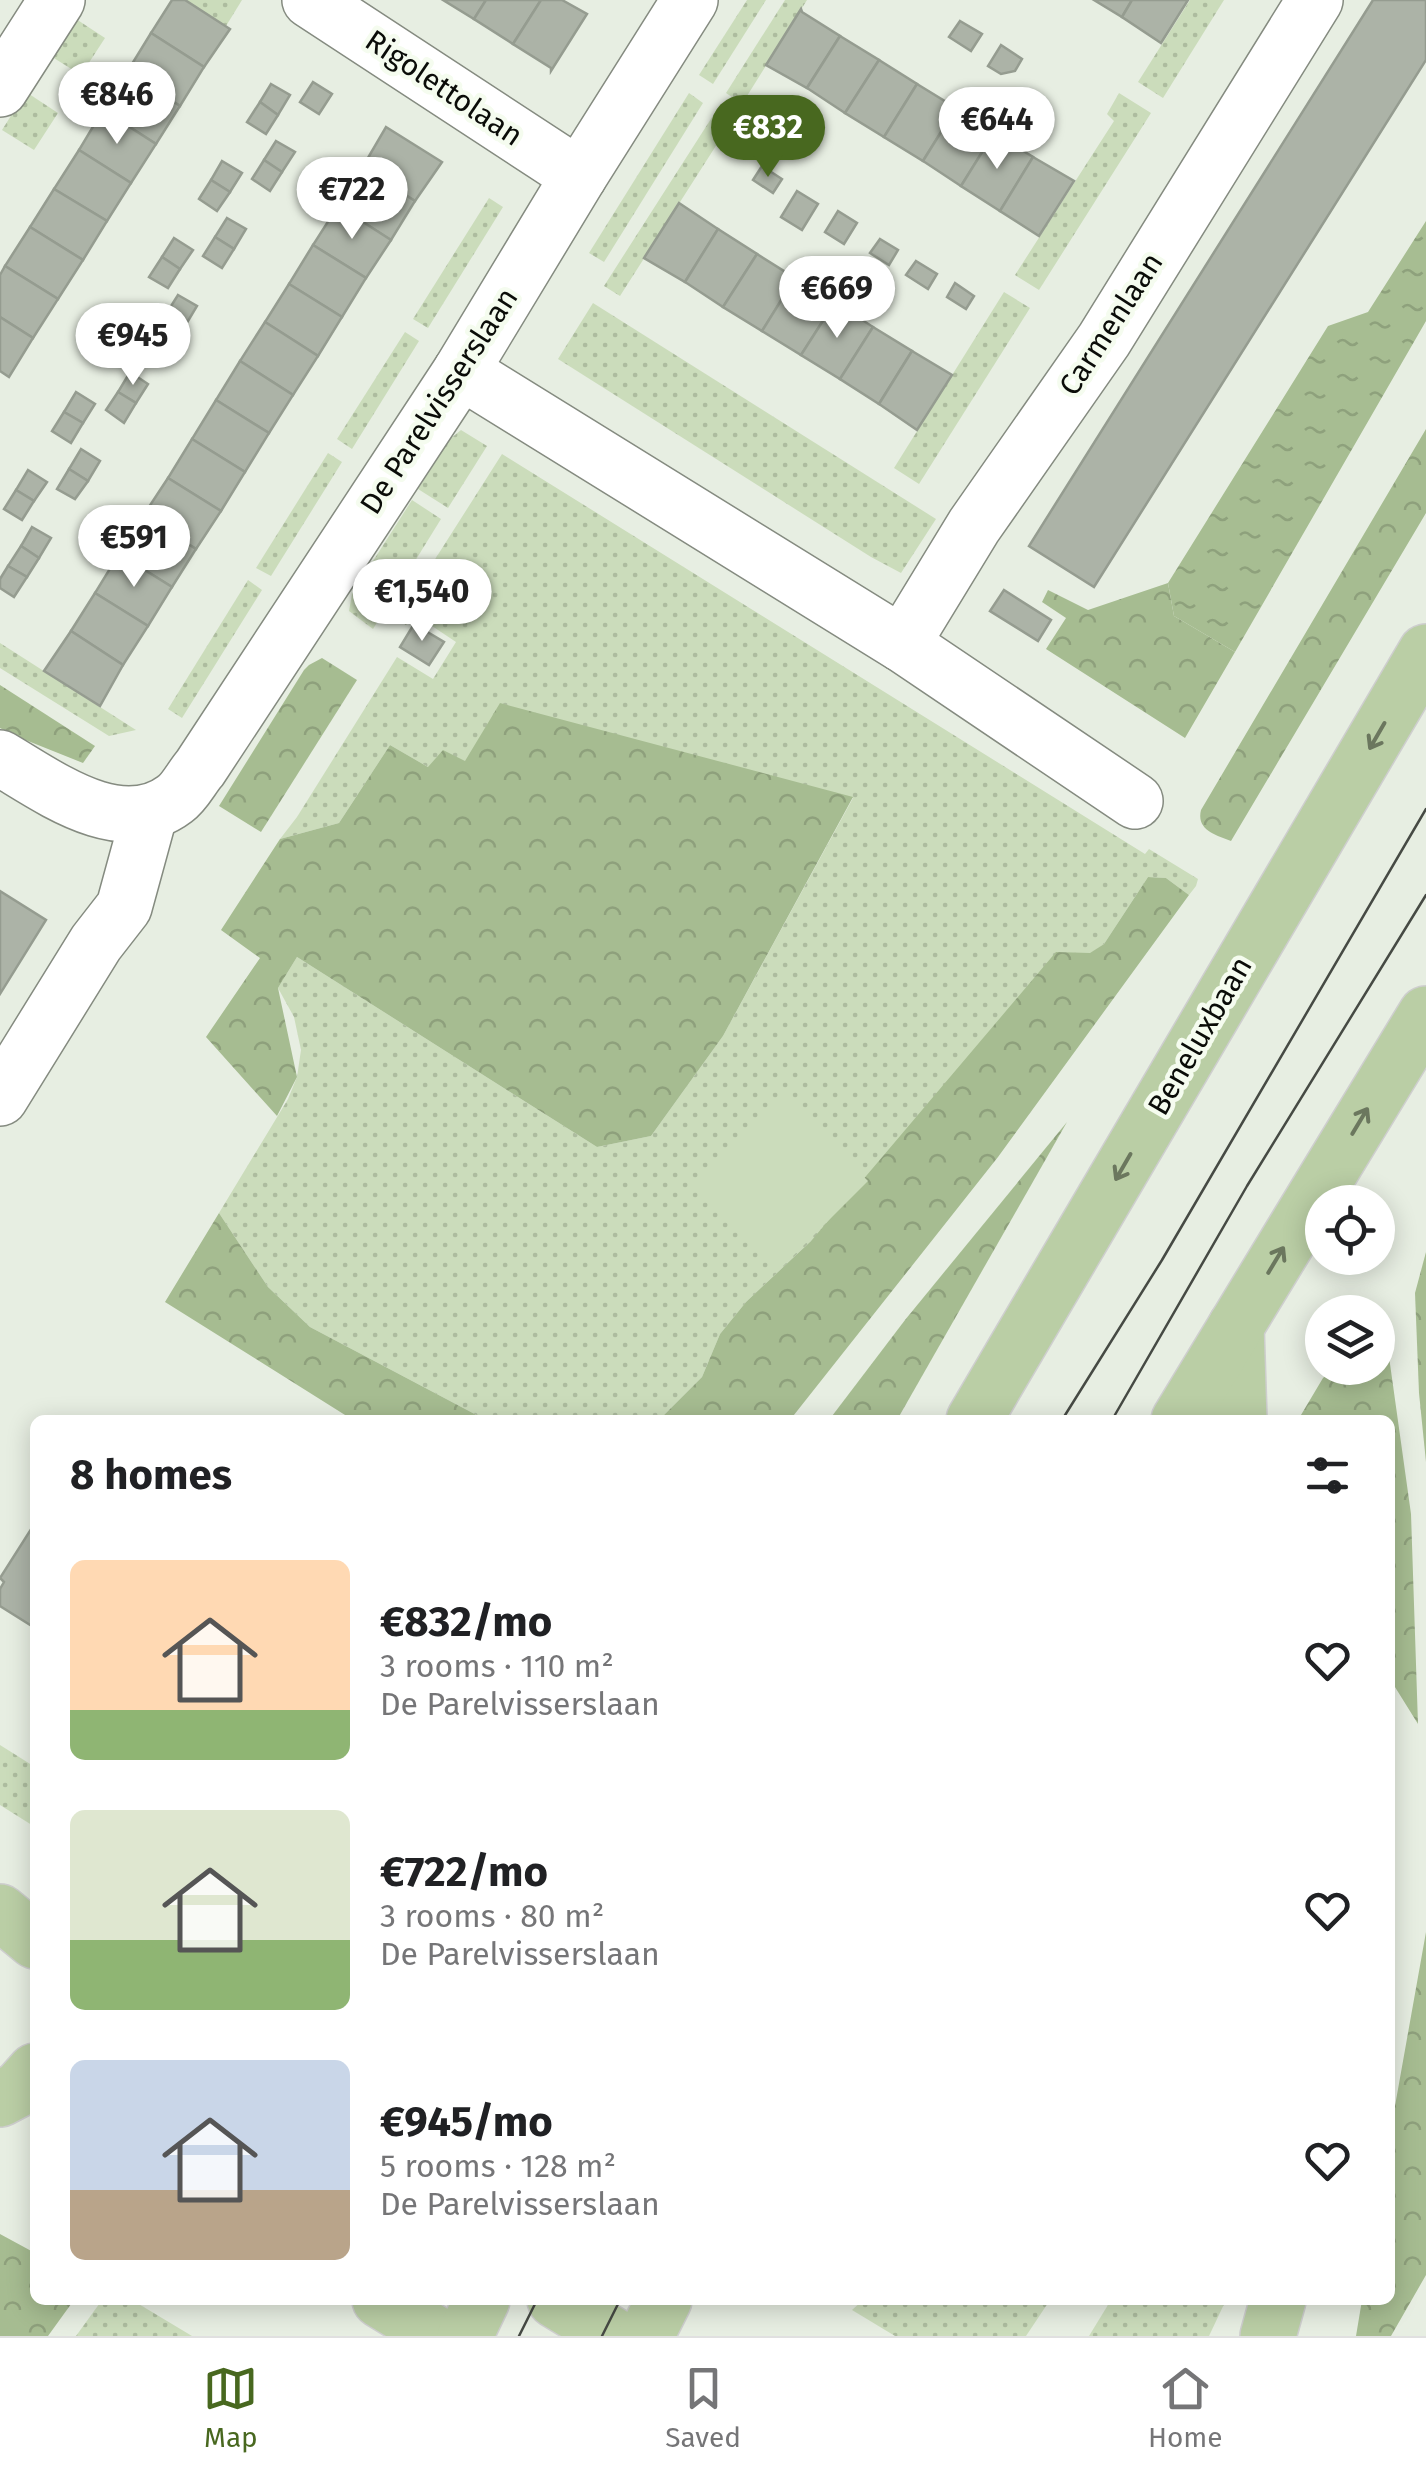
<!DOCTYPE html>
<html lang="en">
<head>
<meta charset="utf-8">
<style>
  :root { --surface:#fff; --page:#f6f6f6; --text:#202124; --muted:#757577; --line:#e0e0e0; --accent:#48681f }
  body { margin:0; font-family:"Fira Sans",sans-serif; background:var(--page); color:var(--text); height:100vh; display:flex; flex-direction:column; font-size:38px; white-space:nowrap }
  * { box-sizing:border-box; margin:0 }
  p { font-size:32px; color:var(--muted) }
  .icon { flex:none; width:55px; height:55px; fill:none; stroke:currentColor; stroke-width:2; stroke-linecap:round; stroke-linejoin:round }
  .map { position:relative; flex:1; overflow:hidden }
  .drawer { position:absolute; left:30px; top:1415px; width:1365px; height:890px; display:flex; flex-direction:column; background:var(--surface); border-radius:15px; box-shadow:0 5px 25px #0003 }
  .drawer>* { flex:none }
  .controls { position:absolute; left:1305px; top:1185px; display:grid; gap:20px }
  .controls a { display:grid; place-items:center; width:90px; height:90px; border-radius:50%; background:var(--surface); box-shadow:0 5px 25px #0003; font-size:50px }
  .price { position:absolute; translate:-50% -85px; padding:0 22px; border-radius:35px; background:#fff; color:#222; font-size:32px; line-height:65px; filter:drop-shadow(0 2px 5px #0008) }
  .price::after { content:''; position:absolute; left:50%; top:60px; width:30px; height:22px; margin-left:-15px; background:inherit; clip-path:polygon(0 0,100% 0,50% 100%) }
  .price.active { background:var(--accent); color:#fff }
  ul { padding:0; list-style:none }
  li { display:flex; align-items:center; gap:30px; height:250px; padding:0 40px }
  li span { display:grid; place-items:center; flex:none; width:280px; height:200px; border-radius:15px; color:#555 }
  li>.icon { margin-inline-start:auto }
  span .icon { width:120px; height:120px; fill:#fffc; stroke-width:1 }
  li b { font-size:42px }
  h2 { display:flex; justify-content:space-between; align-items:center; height:120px; padding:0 40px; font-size:42px }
  .tabs { display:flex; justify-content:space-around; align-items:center; height:140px; border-top:2px solid var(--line); background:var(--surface); font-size:28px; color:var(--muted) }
  .tabs a { display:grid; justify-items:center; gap:5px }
  .tabs .active { color:var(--accent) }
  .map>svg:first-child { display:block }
  .grass { fill:url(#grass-dots) }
  .forest { fill:url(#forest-crowns) }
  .pitch { fill:#cbdcbb }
  .water { fill:url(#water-ripples) }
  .building { fill:#acb3a7; stroke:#959c90; stroke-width:2.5 }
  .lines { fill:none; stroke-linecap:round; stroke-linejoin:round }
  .minor-casing { stroke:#858b80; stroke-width:58 }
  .major-casing { stroke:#cecece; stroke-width:58 }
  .minor { stroke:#fff; stroke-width:55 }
  .major { stroke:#bacea5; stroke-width:55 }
  .tram { stroke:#464a44; stroke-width:2.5 }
  .oneway { stroke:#6b775e }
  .labels { text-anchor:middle; stroke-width:9; stroke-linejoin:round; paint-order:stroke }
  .street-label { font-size:30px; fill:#0a0c08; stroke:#f5fcef }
</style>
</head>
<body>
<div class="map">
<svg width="1426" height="2336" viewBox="0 0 1426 2336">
  <defs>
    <pattern id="grass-dots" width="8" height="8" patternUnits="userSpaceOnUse" patternTransform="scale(2.5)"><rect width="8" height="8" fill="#cbdcbb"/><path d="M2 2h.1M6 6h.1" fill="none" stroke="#adbc9f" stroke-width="1.8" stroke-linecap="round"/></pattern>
    <pattern id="forest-crowns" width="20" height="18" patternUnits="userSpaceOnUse" patternTransform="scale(2.5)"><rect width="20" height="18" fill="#a6bc91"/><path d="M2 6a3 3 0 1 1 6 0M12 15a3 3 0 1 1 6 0" fill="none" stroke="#8ea07c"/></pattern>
    <pattern id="water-ripples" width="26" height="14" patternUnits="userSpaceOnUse" patternTransform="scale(2.5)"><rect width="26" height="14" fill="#a7bd92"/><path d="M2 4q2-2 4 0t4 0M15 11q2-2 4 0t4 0" fill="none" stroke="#8ea17c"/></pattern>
  </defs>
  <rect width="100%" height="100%" fill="#e7eee2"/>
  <g class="grass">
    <polygon points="184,0 242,0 226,26"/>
    <polygon points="747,0 766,0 713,84 699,75"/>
    <polygon points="785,0 807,0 742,104 726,93"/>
    <polygon points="1190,0 1224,0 1163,98 1138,82"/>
    <polygon points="73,17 105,38 81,75 49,55"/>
    <polygon points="26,92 58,113 34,150 2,130"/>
    <polygon points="689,93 703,103 604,262 589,253"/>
    <polygon points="1119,93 1151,113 1039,290 1015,275 1114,121 1107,114"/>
    <polygon points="716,111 757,137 744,156 719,141 620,296 604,286"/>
    <polygon points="489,198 503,207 428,328 413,319"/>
    <polygon points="1004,292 1030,308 919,484 894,468"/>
    <polygon points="593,303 936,519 901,573 871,557 558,359"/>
    <polygon points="405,332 419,341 352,449 337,439"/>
    <polygon points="461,430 487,446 448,508 418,489 450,439"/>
    <polygon points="328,453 342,462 271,576 256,568"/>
    <polygon points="502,454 1145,854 1149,849 1198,879 1196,886 1189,895 1166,878 1148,877 1104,944 1091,953 811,1241 746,1302 720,1334 702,1377 659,1420 486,1420 310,1327 268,1287 219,1213 288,1099 297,1077 301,1050 294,1017 278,988 297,957 597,1147 651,1136 723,1036 853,798 465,762 428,767 390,745 339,823 280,839 297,817 397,657 433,679 456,642 414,614 406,625 397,619"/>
    <polygon points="412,500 441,519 373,629 349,611 352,594"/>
    <polygon points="248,580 262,590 182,718 168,709"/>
    <polygon points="0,643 136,730 109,736 0,668"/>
    <polygon points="0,1745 35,1767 35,1827 0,1805"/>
    <polygon points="102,2300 132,2300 192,2336 76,2336"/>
    <polygon points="863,2300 1050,2300 1026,2336 895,2336 852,2310"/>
    <polygon points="1111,2300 1226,2300 1209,2336 1089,2336"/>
  </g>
  <g class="forest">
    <path d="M1426,429V513L1231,841C1216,835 1196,830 1201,810Z"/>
    <polygon points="1168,583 1174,616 1235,652 1185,738 1046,649 1066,618 1042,602 1048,590 1088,610"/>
    <polygon points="322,658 357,680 261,832 219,806 304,670 309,665"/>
    <polygon points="0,685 95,746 83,763 13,735 0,728"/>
    <polygon points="500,703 853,797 723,1036 651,1136 597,1147 297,957 278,988 297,1077 277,1116 206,1037 260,958 221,930 280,839 339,823 390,745 428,767 443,750 465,761"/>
    <polygon points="1148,877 1166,878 1189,895 998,1157 790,1420 659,1420 702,1377 720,1334 746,1302 811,1241 1056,952 1090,953 1104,944"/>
    <polygon points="1067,1122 897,1420 829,1420 905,1320"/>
    <polygon points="219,1213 268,1287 310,1327 486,1420 353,1420 165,1302"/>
    <polygon points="1426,1252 1426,1462 1419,1393 1415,1293"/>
    <polygon points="1384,1321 1411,1514 1418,1724 1390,1679 1390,1420 1298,1420 1323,1378 1334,1368 1378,1368 1378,1327"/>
    <polygon points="1426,1932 1426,2275 1391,2336 1356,2336 1362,2300 1390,2300 1390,2134"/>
    <polygon points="0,2234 35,2253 35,2300 74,2300 48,2336 0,2336"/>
  </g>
  <polygon class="pitch" points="785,1098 868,1181 782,1267 699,1184"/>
  <polygon class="water" points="1426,221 1426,321 1235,652 1174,616 1168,583 1328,326 1368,312"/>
  <g class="building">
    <polygon points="172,0 185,0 230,29 204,67 151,33"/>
    <polygon points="443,0 486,0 474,19"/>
    <polygon points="486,0 541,0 513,44 474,19"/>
    <polygon points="541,0 562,0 587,14 551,71 551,68 513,44"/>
    <polygon points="1094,0 1132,0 1122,17"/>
    <polygon points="1132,0 1188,0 1161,43 1122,17"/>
    <polygon points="1373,0 1426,0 1426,60 1094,587 1029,546"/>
    <polygon points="801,9 802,12 840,36 807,88 766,65"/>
    <polygon points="960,21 982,34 971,51 949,37"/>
    <polygon points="151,33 204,67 180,106 127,72"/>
    <polygon points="840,36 879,60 845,113 807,88"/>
    <polygon points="1001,45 1022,59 1015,71 1001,74 988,66"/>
    <polygon points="879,60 917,84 884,137 845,113"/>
    <polygon points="127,72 180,106 156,144 103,110"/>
    <polygon points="313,82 332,94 319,114 300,102"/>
    <polygon points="271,84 290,95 278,115 260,102"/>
    <polygon points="917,84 956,108 923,161 884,137"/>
    <polygon points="260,102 278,115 266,134 247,122"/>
    <polygon points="956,108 994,133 961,186 923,161"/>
    <polygon points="103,110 156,144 131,183 79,150"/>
    <polygon points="1037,121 1051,130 1041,144 1028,136"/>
    <polygon points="386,127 442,162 415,201 362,168"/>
    <polygon points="994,133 1033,157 1000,211 961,186"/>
    <polygon points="276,141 295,152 282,172 264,160"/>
    <polygon points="79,150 131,183 107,221 54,189"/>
    <polygon points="1033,157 1074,181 1039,236 1000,211"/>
    <polygon points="264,160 282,172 270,191 252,179"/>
    <polygon points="222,161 242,173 230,192 211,180"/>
    <polygon points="762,166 782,179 773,193 753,180"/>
    <polygon points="362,168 415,201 391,240 338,206"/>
    <polygon points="211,180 230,192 217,211 199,199"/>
    <polygon points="54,189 107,221 83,260 30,227"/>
    <polygon points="797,191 818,204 802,230 781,217"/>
    <polygon points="679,203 718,229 685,282 644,258"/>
    <polygon points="338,206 391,240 366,278 313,245"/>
    <polygon points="838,211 857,223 844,244 825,232"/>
    <polygon points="227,218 246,229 234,249 215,237"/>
    <polygon points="30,227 83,260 58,299 5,266"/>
    <polygon points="718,229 757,254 723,307 685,282"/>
    <polygon points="215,237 234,249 222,268 203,256"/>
    <polygon points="174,238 193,250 180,269 162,257"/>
    <polygon points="880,239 898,250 889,265 870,253"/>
    <polygon points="313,245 366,278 342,317 289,284"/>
    <polygon points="757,254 795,278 762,331 723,307"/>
    <polygon points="162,257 180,269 168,288 149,277"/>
    <polygon points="916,261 937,274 928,289 906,275"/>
    <polygon points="5,266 58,299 33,338 0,317 0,275"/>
    <polygon points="795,278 835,302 801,355 762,331"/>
    <polygon points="955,283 974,296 966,309 947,297"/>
    <polygon points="289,284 342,317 318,356 265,322"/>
    <polygon points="178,295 197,306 185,326 166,314"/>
    <polygon points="835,302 873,327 840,379 801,355"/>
    <polygon points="166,314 185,326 172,345 154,333"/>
    <polygon points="126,315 144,326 132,347 113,335"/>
    <polygon points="0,317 33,338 9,377 0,371"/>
    <polygon points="265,322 318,356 293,395 240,361"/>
    <polygon points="873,327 912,351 879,404 840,379"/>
    <polygon points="113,335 132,347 120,365 101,354"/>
    <polygon points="912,351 952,375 917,430 879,404"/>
    <polygon points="240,361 293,395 269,433 216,400"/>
    <polygon points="130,372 148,384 136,403 118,392"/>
    <polygon points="76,392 95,404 83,423 64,412"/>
    <polygon points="118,392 136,403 124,423 106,410"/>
    <polygon points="216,400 269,433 245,472 192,439"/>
    <polygon points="64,412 83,423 71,443 52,431"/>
    <polygon points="192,439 245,472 221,511 168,478"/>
    <polygon points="81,449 100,461 88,481 69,469"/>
    <polygon points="69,469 88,481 75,499 57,489"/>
    <polygon points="28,470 47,482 34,501 16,490"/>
    <polygon points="168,478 221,511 196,549 143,516"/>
    <polygon points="16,490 34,501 22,520 4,509"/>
    <polygon points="143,516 196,549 172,587 119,554"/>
    <polygon points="32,527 51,538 39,558 21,546"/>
    <polygon points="21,546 39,558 27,577 8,566"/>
    <polygon points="119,554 172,587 148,626 95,593"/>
    <polygon points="8,566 27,577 14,597 0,588 0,579"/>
    <polygon points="1004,590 1051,620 1038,641 990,611"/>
    <polygon points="95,593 148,626 123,665 71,631"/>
    <polygon points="414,624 444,642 429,665 400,647"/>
    <polygon points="71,631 123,665 100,706 44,671"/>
    <polygon points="0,891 46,920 0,994"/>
    <polygon points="35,1523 35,1628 0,1606 0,1589 4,1582 0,1578"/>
  </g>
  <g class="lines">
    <g class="minor-casing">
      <g id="minor">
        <polyline points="310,0 579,176"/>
        <polyline points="0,89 57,0"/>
        <polyline points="461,371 902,644 1135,801"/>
        <polyline points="902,644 974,526 1104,340 1315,0"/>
        <path d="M0,758C48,786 120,841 175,799C185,792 192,777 200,768L461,371L579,176L690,0"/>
        <polyline points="0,1098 96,943 124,907 150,812"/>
      </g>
    </g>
    <g class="major-casing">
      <g id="major">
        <polyline points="1236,1326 1239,1420"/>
        <polyline points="974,1420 1426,652"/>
        <polyline points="1179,1420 1426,1014"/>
        <polyline points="0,1912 35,1941"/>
        <polyline points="0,2099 19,2089 35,2071"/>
        <polyline points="380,2300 439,2336"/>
        <polyline points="555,2300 614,2336"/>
        <polyline points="465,2336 482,2300"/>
        <polyline points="646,2336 664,2300"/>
        <polyline points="1268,2336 1278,2300"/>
      </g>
    </g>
    <use href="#minor" class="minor"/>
    <use href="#major" class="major"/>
    <g class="tram">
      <polyline points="1062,1420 1162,1260 1426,809"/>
      <polyline points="1112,1420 1247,1186 1426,895"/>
      <polyline points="519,2336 537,2300"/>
      <polyline points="602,2336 620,2300"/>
    </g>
  </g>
  <defs><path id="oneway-shaft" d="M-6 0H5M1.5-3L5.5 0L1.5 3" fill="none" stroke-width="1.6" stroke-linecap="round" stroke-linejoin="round" transform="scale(2.5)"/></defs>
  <g class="oneway">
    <use href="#oneway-shaft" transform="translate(1377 736) rotate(120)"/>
    <use href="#oneway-shaft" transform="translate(1360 1121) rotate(-59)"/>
    <use href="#oneway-shaft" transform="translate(1123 1167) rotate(120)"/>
    <use href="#oneway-shaft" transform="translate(1276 1260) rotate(-59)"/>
  </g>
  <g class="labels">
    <g class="street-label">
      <text transform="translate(444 88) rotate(34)" y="10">Rigolettolaan</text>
      <text transform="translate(1111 324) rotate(-57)" y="10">Carmenlaan</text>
      <text transform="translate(439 401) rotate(-57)" y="10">De Parelvisserslaan</text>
      <text transform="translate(1200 1036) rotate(-60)" y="10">Beneluxbaan</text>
    </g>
  </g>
</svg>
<div class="controls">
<a><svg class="icon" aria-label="locate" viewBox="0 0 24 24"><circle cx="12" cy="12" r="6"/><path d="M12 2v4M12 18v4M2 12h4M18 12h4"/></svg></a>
<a><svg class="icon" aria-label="layers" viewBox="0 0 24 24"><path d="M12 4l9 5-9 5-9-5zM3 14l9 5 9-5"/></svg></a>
</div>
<b class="price" style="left:117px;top:147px">€846</b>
<b class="price" style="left:997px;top:172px">€644</b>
<b class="price active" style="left:768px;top:180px">€832</b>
<b class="price" style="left:352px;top:242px">€722</b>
<b class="price" style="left:837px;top:341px">€669</b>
<b class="price" style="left:133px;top:388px">€945</b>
<b class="price" style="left:134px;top:590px">€591</b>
<b class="price" style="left:422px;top:644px">€1,540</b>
<section class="drawer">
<h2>8 homes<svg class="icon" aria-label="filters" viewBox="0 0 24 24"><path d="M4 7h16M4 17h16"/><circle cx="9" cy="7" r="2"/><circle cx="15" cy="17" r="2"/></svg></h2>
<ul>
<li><span style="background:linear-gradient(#ffd9b3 75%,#8fb573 0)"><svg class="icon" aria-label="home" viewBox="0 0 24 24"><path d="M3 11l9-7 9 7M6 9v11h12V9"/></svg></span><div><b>€832/mo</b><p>3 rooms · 110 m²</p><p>De Parelvisserslaan</p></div><svg class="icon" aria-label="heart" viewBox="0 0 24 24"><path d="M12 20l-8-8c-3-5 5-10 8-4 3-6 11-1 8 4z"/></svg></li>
<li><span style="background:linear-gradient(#dfe7d0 65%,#8fb573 0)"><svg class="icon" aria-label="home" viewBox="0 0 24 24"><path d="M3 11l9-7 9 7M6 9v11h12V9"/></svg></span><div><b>€722/mo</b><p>3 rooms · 80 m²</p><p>De Parelvisserslaan</p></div><svg class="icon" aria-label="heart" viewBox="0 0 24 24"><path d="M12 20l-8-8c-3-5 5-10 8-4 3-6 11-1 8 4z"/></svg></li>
<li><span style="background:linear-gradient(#c9d6e8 65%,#b9a48a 0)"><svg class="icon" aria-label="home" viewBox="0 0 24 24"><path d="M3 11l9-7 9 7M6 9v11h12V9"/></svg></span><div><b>€945/mo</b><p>5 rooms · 128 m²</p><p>De Parelvisserslaan</p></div><svg class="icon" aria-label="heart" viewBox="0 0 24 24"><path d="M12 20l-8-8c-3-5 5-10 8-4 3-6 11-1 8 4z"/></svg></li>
</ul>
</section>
</div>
<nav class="tabs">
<a class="active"><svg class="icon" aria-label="map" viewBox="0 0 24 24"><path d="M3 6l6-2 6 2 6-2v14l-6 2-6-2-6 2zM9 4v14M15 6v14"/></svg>Map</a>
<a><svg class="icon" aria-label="saved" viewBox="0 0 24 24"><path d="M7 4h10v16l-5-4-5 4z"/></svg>Saved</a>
<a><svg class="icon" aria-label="home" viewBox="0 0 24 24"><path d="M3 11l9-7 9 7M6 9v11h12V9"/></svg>Home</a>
</nav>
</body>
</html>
